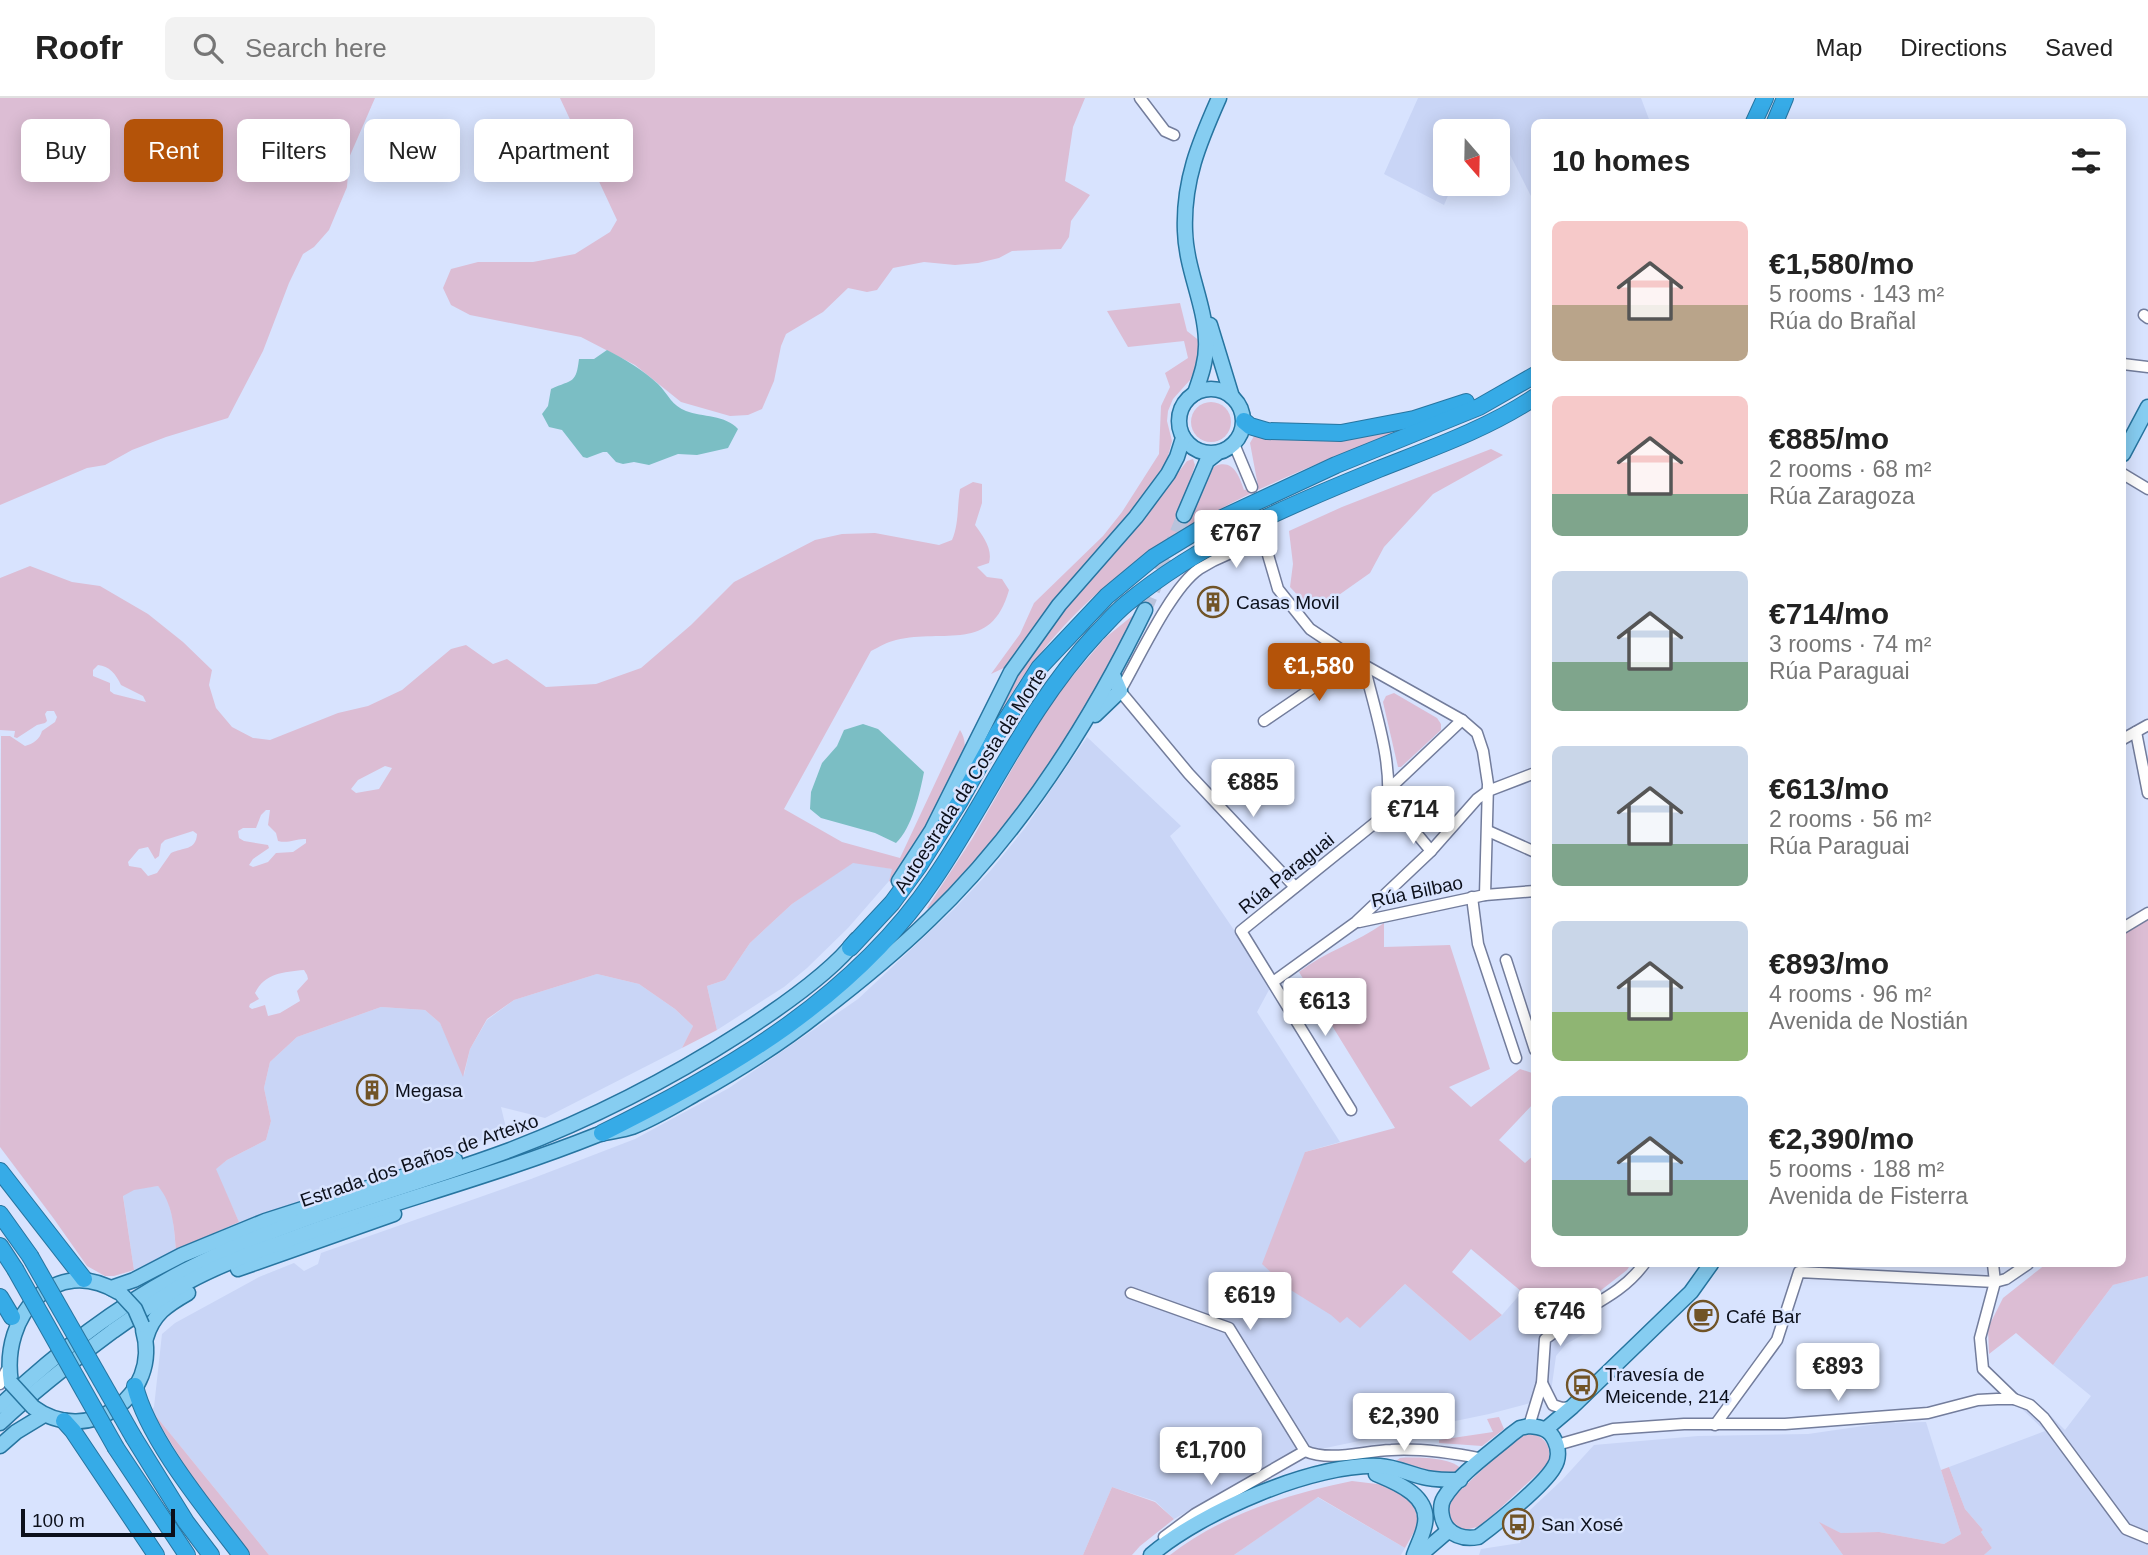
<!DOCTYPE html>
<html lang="en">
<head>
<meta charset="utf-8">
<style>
  :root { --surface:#fff; --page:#f2f2f2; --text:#222; --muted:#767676; --line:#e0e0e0; --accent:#b45309 }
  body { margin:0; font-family:Arial,sans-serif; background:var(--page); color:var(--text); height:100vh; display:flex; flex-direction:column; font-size:26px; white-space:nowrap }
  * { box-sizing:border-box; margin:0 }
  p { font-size:23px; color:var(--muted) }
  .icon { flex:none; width:38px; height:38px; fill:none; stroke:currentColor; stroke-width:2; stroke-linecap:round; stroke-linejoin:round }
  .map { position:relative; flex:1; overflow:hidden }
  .side { position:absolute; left:1531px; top:21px; width:595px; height:1148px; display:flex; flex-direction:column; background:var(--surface); border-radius:10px; box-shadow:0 4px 18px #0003 }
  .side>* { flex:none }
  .banner { position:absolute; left:21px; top:21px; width:665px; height:63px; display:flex; gap:14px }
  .needle { width:46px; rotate:160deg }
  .tools { position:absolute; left:1433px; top:21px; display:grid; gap:14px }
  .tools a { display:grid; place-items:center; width:77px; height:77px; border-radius:10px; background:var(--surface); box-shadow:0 4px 18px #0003; font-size:35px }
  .scale { position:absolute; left:21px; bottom:18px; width:154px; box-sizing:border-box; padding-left:7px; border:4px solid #0c101b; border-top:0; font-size:19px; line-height:24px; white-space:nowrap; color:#0c101b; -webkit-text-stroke:5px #d8e3fe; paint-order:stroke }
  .price { position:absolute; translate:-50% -60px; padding:0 16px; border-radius:7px; background:#fff; color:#222; font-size:23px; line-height:46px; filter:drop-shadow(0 2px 4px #0008) }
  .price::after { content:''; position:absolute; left:50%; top:42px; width:21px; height:16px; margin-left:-10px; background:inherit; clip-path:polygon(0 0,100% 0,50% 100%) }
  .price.on { background:var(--accent); color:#fff }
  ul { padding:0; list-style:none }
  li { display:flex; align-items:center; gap:21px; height:175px; padding:0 21px }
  li span { display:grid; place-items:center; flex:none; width:196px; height:140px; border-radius:10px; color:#555 }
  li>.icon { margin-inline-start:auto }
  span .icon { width:84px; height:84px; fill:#fffc; stroke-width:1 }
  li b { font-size:30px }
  h2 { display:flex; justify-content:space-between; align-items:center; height:84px; padding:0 21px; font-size:30px }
  .chip { padding:0 24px; border-radius:10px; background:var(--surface); box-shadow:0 4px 18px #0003; font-size:24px; line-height:63px }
  .chip.on { background:var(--accent); color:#fff }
  header { display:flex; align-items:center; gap:42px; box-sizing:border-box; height:98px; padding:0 35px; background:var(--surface); border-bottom:2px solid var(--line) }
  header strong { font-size:33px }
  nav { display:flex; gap:38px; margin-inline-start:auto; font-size:24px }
  .search { width:490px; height:63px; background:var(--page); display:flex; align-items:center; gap:18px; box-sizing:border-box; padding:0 24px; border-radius:10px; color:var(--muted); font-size:26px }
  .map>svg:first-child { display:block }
  .built { fill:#c9d5f6 }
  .green { fill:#dcbdd4; fill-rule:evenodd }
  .water { fill:#7bbec4 }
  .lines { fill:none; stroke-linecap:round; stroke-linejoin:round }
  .major-tunnel { stroke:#b9c3dc; stroke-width:14; stroke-dasharray:14 7; stroke-linecap:butt }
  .minor-casing { stroke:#737d9c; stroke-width:13 }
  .major-casing { stroke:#2775a0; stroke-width:17 }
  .highway-casing { stroke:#2775a0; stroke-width:18 }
  .minor { stroke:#fff; stroke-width:10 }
  .major { stroke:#86cdf1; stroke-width:14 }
  .highway { stroke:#36abe7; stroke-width:16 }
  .major-bridge-casing { stroke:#2775a0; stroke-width:17; stroke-linecap:butt }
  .highway-bridge-casing { stroke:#2775a0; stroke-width:18; stroke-linecap:butt }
  .major-bridge { stroke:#86cdf1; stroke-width:14 }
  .highway-bridge { stroke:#36abe7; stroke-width:16 }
  .labels { text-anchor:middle; stroke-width:5; stroke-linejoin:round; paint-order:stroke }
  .poi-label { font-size:19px; fill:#0c101b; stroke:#d8e3fe; text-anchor:start }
  .street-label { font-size:19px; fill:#0c101b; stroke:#d8e3fe }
</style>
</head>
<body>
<header>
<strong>Roofr</strong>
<div class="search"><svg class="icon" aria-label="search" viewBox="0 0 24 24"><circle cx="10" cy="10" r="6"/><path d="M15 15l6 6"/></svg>Search here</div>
<nav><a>Map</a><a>Directions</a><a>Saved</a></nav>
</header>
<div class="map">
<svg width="2148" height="1457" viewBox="0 0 2148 1457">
  <rect width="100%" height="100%" fill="#d8e3fe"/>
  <g class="built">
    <polygon points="1418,0 1641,0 1650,24 1535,24 1535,106 1498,33 1446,33 1446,86 1453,86 1444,107 1384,76"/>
    <polygon points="1087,639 1181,728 1170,738 1234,832 1270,890 1257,914 1340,1044 1305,1054 1396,1195 1405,1186 1470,1243 1502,1217 1522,1194 1553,1204 1586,1235 1566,1246 1556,1258 1551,1294 1553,1299 1489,1316 1287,1358 1174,1421 1155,1403 1112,1389 1083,1457 269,1457 151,1312 154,1309 162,1236 175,1225 259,1179 294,1165 304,1173 318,1166 321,1155 531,1081 635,1041 729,990 858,901 954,811 991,772 1025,730"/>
    <polygon points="853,764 893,771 889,783 848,830 807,870 784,889 717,932 707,888 725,882 750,845 792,806"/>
    <polygon points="597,876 639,886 675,911 693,928 682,950 545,1020 501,1009 507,1034 423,1064 239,1124 215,1071 227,1062 266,1042 271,1023 264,990 270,964 297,939 381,909 425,912 440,925 464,977 470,951 487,922 514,902"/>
    <polygon points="158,1088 167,1098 173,1122 176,1152 134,1172 123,1097 134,1091"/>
    <polygon points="2148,1178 2148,1457 1984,1457 1992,1450 1981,1434 1983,1432 1965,1411 1949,1369 2045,1333 2022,1311 2043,1310 2065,1332 2091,1298 2053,1267 2113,1187"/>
    <polygon points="1926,1324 1961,1436 1944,1446 1879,1434 1841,1435 1820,1425 1843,1457 1479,1457 1481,1451 1520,1445 1530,1412 1562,1382 1594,1347 1698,1338 1808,1336 1884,1325"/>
    <polygon points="1317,1399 1405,1450 1401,1457 1234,1457"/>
  </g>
  <g class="green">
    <polygon points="0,0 375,0 345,69 348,75 347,89 329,132 314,149 303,156 289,185 263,253 228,320 166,339 132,352 105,367 87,370 0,407"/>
    <polygon points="560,0 1085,0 1073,29 1065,83 1090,97 1071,123 1069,139 1061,151 1012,153 999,160 978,165 955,167 924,164 893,170 877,192 867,194 848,190 823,214 786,236 781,248 774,283 762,311 748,317 730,318 681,304 635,267 581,239 470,217 451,207 443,190 451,171 478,164 533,164 575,156 610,134 617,122"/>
    <polygon points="1180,205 1187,233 1201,244 1199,263 1190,282 1173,301 1168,313 1167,323 1172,343 1166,366 1142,400 1060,495 1008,568 991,576 1020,536 1034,505 1103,438 1122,414 1159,356 1161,308 1170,289 1165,275 1188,260 1184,243 1128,249 1107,213"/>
    <circle cx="1211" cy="324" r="20"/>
    <path d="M1395,333L1396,336C1255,387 1118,447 1027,573C1014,590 1004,609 992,627L996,612L1045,532L1164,393L1187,363L1193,361L1195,367L1186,396L1215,368C1233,361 1239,377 1244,392L1258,388L1250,345L1254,338L1362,339Z"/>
    <polygon points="1491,351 1503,357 1433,396 1384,449 1370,475 1336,499 1304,504 1290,489 1293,466 1289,433 1342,409"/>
    <path d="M973,384L982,386V405L975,427C983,438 993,451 989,465L977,469L987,479L1002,481L1009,492C991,556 945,530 896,542C887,544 879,549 871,553L784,711L842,744L900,760L960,632C964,638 966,646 964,653C953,691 915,752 891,784L889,783L892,771L853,765L792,806L750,845L725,882L707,888L717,932L682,950L693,928L675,911L639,886L597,876L514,902L487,921L470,951L463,979L440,925L425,912L381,909L297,939L270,964L264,990L271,1023L266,1042L227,1062L216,1071L239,1124L176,1152C174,1129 173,1106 158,1088L134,1092L123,1098L134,1172L114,1178H105L87,1168L54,1121L0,1049L1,638H10L25,648C33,646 40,641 42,633L55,624L57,619L54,613H47L45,616L47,623L45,625L37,627L17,640L14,639L15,633L0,632V480L30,468L72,484L100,488L148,516L183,544L212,572L209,587L216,610L232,629L253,640L270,642L338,615L368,608L402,592L451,551L466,547L493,566L507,561L546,589L596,586L641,570L691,527L734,484L815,442L842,436L875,435L939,447L952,442C959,426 957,409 960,391ZM98,567C109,568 116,576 121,587L143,598L146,604L114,596L110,593V585L93,578V572ZM385,668L392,670L379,691L356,695L351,691L358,682ZM266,712H270L268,727L276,735L278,743C289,746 296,740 306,741V745L293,754L276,755L268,764L253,769L249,767L253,761L269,750L268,747L244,743L239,740L238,733L243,730H256L261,717ZM193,733L197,736C196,753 183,749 171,755L157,775L148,778L141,770L129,768L128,764L139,751L148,749L155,761L159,758L161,746L165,742ZM304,872L307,877L308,881L297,893L300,903L280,915L268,918L265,907L252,911L249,909L250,906L259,901L255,895C265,875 283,874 304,872Z"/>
    <path d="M1142,510C1122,547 1103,587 1080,623C1037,691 987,755 931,812L927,810L972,741L1043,617L1059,594L1105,540Z"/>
    <polygon points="1394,595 1437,620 1441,626 1441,632 1401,669 1398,669 1383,604 1386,598"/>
    <polygon points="2148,820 2148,1178 2113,1187 2053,1267 2016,1235 1989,1256 1988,1230 2003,1200 2046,1166 2123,1166 2123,1103 2125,1101 2123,1097 2123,837"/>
    <path d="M1384,825V849L1450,847L1490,971L1449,989L1471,1009L1520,971L1535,976V1004L1499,1042L1525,1065L1535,1056V1166H1631L1627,1172L1600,1193L1573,1206L1537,1201L1522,1194L1471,1151L1452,1174L1502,1217L1470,1243L1405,1186L1360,1230L1347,1219L1340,1225L1331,1217L1289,1191L1262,1166L1305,1054L1395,1030L1299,874C1326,853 1356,845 1384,825Z"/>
    <polygon points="151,1312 269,1457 248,1457 193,1381"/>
    <polygon points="1499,1319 1504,1331 1482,1348 1439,1345 1439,1342 1493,1334 1487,1321"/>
    <path d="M1525,1335C1544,1336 1553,1348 1548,1366L1481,1428L1465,1432L1453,1426L1448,1413L1452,1400L1518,1338Z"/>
    <path d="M1400,1360C1415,1359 1452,1359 1461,1371L1456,1376L1430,1375L1393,1365Z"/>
    <polygon points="1949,1369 1965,1411 1983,1432 1981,1434 1992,1450 1984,1457 1843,1457 1819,1424 1841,1435 1879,1434 1944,1446 1961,1436 1941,1372"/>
    <path d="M1352,1383L1393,1388L1412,1401L1419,1425L1405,1450L1318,1399L1234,1457H1170C1223,1416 1288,1396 1352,1383Z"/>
    <polygon points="1112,1389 1155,1404 1174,1421 1140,1448 1132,1457 1083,1457"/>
  </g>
  <g class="water">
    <path d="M607,252C626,262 643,272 658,286C668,296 672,308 686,313C702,319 726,317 738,331L728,350L697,357L678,356L649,367L634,364L623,366L616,364L607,354H603L587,360L583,359L562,332L549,329L542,316L548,308L551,291C573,281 576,286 579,261H594Z"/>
    <path d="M863,626L878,631L924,674C920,695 912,730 896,745L875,735L821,720L810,711L811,694L822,665L837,648L844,632Z"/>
  </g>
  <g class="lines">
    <polyline class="major-tunnel" points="1145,512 1184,417"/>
    <g class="minor-casing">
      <g id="minor">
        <polyline points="1140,0 1165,33 1174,37"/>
        <polyline points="2144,217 2148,220"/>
        <polyline points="2123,266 2148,269"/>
        <polyline points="1234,346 1252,389"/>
        <polyline points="2123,376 2148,391"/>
        <polyline points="1261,433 1278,491 1310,531 1364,567 1462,622 1477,635 1483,653 1488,686 1485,797"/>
        <path d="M1264,445C1243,450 1218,459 1199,471C1171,490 1138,562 1120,593L1189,676L1295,789"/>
        <polyline points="1264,623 1355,561"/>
        <polyline points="2136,634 2148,695"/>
        <polyline points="2123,641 2148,627"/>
        <polyline points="1388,692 1462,622"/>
        <polyline points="1388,701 1431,753"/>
        <polyline points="1488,733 1535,754"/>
        <polyline points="1472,799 1478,846 1516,960"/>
        <polyline points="1359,824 1485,797 1535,793"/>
        <polyline points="2123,830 2148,815"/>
        <polyline points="1506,862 1535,952"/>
        <polyline points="1273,884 1356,824 1431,753 1477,701 1488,693 1535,675"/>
        <path d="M1351,1012L1241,833L1386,716C1395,668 1375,614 1364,567"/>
        <polyline points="1993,1166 1995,1184 1980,1240 1983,1271 2014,1301"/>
        <path d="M1131,1195L1229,1230L1305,1353C1330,1364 1363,1353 1391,1352C1422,1350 1453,1355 1483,1361"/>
        <polyline points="1542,1285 1553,1307 1562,1310 1572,1309"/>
        <polyline points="0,1286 6,1273"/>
        <polyline points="1715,1327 1777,1242 1799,1174 1995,1184 2006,1181 2028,1166"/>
        <path d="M1529,1328L1542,1285L1545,1241C1558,1232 1570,1222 1582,1214C1606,1200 1627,1189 1644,1166"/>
        <polyline points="1557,1347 1613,1331 1684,1326 1785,1326 1928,1315 1978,1302 1997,1301 2014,1301 2030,1307 2044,1320 2126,1431 2148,1440"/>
        <polyline points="1164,1439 1195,1416 1305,1353"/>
      </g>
    </g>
    <g class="major-casing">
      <g id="major">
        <polyline points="1210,227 1232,299"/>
        <circle cx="1211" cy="323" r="32"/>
        <path d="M1195,295C1201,278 1207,261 1206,243C1205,206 1186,171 1185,133C1183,83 1199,45 1219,0"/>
        <polyline points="2123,356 2148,309"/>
        <polyline points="1184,417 1207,363 1216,356"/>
        <polyline points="1095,617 1120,593 1113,577"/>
        <polyline points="899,783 932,732 1011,574 1059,507 1136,419 1168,376 1177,359 1183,340"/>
        <polyline points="238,1171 394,1116"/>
        <polyline points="111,1190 134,1182 182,1157 265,1123 455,1062"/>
        <path d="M146,1240C153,1216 167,1207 188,1195"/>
        <path d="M11,1285C0,1216 56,1156 118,1194"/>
        <path d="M0,1308C60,1251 127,1200 202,1164C300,1116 408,1090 510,1052C591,1021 668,982 741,935C775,913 832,874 856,842"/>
        <path d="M33,1309C88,1350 162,1297 143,1232"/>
        <path d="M0,1325C36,1291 74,1262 113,1233C137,1216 161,1199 186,1185C224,1164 267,1150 307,1135C403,1101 502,1075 597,1037C608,1033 621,1033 632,1029C655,1020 676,1007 697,995C740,971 780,946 819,915C857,886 895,855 930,821C1021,734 1090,625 1145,512"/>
        <path d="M1529,1328C1541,1329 1550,1331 1555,1343C1559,1351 1559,1362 1554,1369C1544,1387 1496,1426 1478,1439C1467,1441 1456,1439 1448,1431C1441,1423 1439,1408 1444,1400C1458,1377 1491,1354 1512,1336L1520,1330Z"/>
        <polyline points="1546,1331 1572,1309 1691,1194 1711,1166"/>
        <polyline points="0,1348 16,1334 44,1317"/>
        <path d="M1376,1376C1398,1385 1433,1399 1424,1430C1422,1439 1417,1448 1414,1457"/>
        <path d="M1151,1457C1201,1414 1314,1365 1380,1368C1396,1369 1412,1377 1427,1380C1438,1382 1449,1382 1460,1382"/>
        <polyline points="1420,1457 1449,1432"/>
      </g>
    </g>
    <g class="highway-casing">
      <g id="highway">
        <polyline points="1754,24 1765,0"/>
        <polyline points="1775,24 1785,0"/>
        <polyline points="1244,323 1250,328 1267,333 1341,335 1414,321 1466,304"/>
        <polyline points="850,850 892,805 919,768 960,703 997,636 1039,570 1107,498 1154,459 1205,428 1336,367 1479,309 1535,277"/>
        <path d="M602,1035C726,974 855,899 934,781C989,700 1028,609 1096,536C1106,526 1115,515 1126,506C1201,444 1290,407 1379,371C1432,350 1487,331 1535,299"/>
        <polyline points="0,1073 84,1181"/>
        <polyline points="0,1116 30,1158"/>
        <polyline points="0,1148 15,1171"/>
        <polyline points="0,1199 12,1219"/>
        <path d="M135,1288C148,1342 207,1412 241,1457"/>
        <polyline points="64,1323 73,1333 156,1457"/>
        <polyline points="134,1340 186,1424 211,1457"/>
        <polyline points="116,1350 187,1457"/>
      </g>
    </g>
    <use href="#minor" class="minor"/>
    <use href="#major" class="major"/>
    <use href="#highway" class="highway"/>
    <g class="major-bridge-casing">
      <g id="major-bridge">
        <polyline points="122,1197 135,1211 142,1227"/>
        <polyline points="11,1285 33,1309"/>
      </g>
    </g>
    <g class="highway-bridge-casing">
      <g id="highway-bridge">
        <polyline points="30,1158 134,1340"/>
        <polyline points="15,1171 116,1350"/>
      </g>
    </g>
    <use href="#major-bridge" class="major-bridge"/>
    <use href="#highway-bridge" class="highway-bridge"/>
  </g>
  <defs>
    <g id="building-ring" transform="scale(1.575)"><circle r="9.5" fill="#d8e3fe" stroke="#715427" stroke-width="1.5"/><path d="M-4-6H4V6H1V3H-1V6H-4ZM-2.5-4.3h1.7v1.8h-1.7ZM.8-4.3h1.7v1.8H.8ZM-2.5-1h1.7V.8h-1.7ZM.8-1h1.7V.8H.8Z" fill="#715427"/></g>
    <g id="cafe-ring" transform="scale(1.575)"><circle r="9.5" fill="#d8e3fe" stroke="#715427" stroke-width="1.5"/><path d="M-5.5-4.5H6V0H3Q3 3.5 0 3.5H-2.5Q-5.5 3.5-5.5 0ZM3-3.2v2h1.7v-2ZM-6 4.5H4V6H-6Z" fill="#715427"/></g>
    <g id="bus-ring" transform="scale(1.575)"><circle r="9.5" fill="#d8e3fe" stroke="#715427" stroke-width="1.5"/><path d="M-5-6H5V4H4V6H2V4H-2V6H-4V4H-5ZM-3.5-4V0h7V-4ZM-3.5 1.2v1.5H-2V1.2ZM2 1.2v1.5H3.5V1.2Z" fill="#715427"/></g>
  </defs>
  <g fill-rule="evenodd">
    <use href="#building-ring" x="1213" y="504"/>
    <use href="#building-ring" x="372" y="992"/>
    <use href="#cafe-ring" x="1703" y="1218"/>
    <use href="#bus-ring" x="1582" y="1287"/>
    <use href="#bus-ring" x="1518" y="1426"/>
  </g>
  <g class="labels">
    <g class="poi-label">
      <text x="1236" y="511">Casas Movil</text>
      <text x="395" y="999">Megasa</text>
      <text x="1726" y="1225">Café Bar</text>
      <text x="1605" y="1283">Travesía de<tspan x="1605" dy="22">Meicende, 214</tspan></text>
      <text x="1541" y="1433">San Xosé</text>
    </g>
    <g class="street-label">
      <text transform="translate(970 682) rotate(-57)" y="7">Autoestrada da Costa da Morte</text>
      <text transform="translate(1286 775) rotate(-39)" y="7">Rúa Paraguai</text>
      <text transform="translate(1417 793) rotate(-12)" y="7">Rúa Bilbao</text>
      <text transform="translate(419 1062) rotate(-19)" y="7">Estrada dos Baños de Arteixo</text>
    </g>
  </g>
</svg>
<div class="tools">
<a><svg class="needle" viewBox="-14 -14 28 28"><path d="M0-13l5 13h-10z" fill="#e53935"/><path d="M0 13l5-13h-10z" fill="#767676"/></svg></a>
</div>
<div class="scale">100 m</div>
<b class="price" style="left:1236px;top:472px">€767</b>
<b class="price on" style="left:1319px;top:605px">€1,580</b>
<b class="price" style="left:1253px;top:721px">€885</b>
<b class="price" style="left:1413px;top:748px">€714</b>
<b class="price" style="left:1325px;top:940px">€613</b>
<b class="price" style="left:1250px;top:1234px">€619</b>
<b class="price" style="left:1560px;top:1250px">€746</b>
<b class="price" style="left:1838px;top:1305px">€893</b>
<b class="price" style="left:1404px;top:1355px">€2,390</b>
<b class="price" style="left:1211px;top:1389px">€1,700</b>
<div class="banner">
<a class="chip">Buy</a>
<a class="chip on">Rent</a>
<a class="chip">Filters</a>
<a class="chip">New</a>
<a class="chip">Apartment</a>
</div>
<section class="side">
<h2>10 homes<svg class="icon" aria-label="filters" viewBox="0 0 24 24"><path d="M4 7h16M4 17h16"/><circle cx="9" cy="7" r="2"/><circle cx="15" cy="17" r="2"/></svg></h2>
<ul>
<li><span style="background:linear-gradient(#f6c9c9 60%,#b9a48a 0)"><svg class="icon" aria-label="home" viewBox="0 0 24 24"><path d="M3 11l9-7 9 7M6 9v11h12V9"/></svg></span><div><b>€1,580/mo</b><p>5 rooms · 143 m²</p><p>Rúa do Brañal</p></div></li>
<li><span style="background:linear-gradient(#f6c9c9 70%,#7fa58c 0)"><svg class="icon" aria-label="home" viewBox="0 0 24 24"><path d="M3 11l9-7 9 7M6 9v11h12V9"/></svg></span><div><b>€885/mo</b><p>2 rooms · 68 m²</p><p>Rúa Zaragoza</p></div></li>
<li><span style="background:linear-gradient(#c9d6e8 65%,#7fa58c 0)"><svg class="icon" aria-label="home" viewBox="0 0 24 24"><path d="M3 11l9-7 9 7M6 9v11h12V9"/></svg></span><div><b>€714/mo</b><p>3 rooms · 74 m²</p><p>Rúa Paraguai</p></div></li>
<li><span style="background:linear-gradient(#c9d6e8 70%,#7fa58c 0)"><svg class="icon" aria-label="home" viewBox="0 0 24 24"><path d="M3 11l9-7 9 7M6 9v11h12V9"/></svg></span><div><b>€613/mo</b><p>2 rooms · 56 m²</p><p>Rúa Paraguai</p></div></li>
<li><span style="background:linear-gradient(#c9d6e8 65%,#8fb573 0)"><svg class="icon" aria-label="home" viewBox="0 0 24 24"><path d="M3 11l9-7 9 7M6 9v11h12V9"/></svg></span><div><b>€893/mo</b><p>4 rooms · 96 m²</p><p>Avenida de Nostián</p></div></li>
<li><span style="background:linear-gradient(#a9c7e8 60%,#7fa58c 0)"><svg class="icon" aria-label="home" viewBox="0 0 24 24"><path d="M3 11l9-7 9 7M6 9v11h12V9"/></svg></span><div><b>€2,390/mo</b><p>5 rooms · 188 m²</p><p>Avenida de Fisterra</p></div></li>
</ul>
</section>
</div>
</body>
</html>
